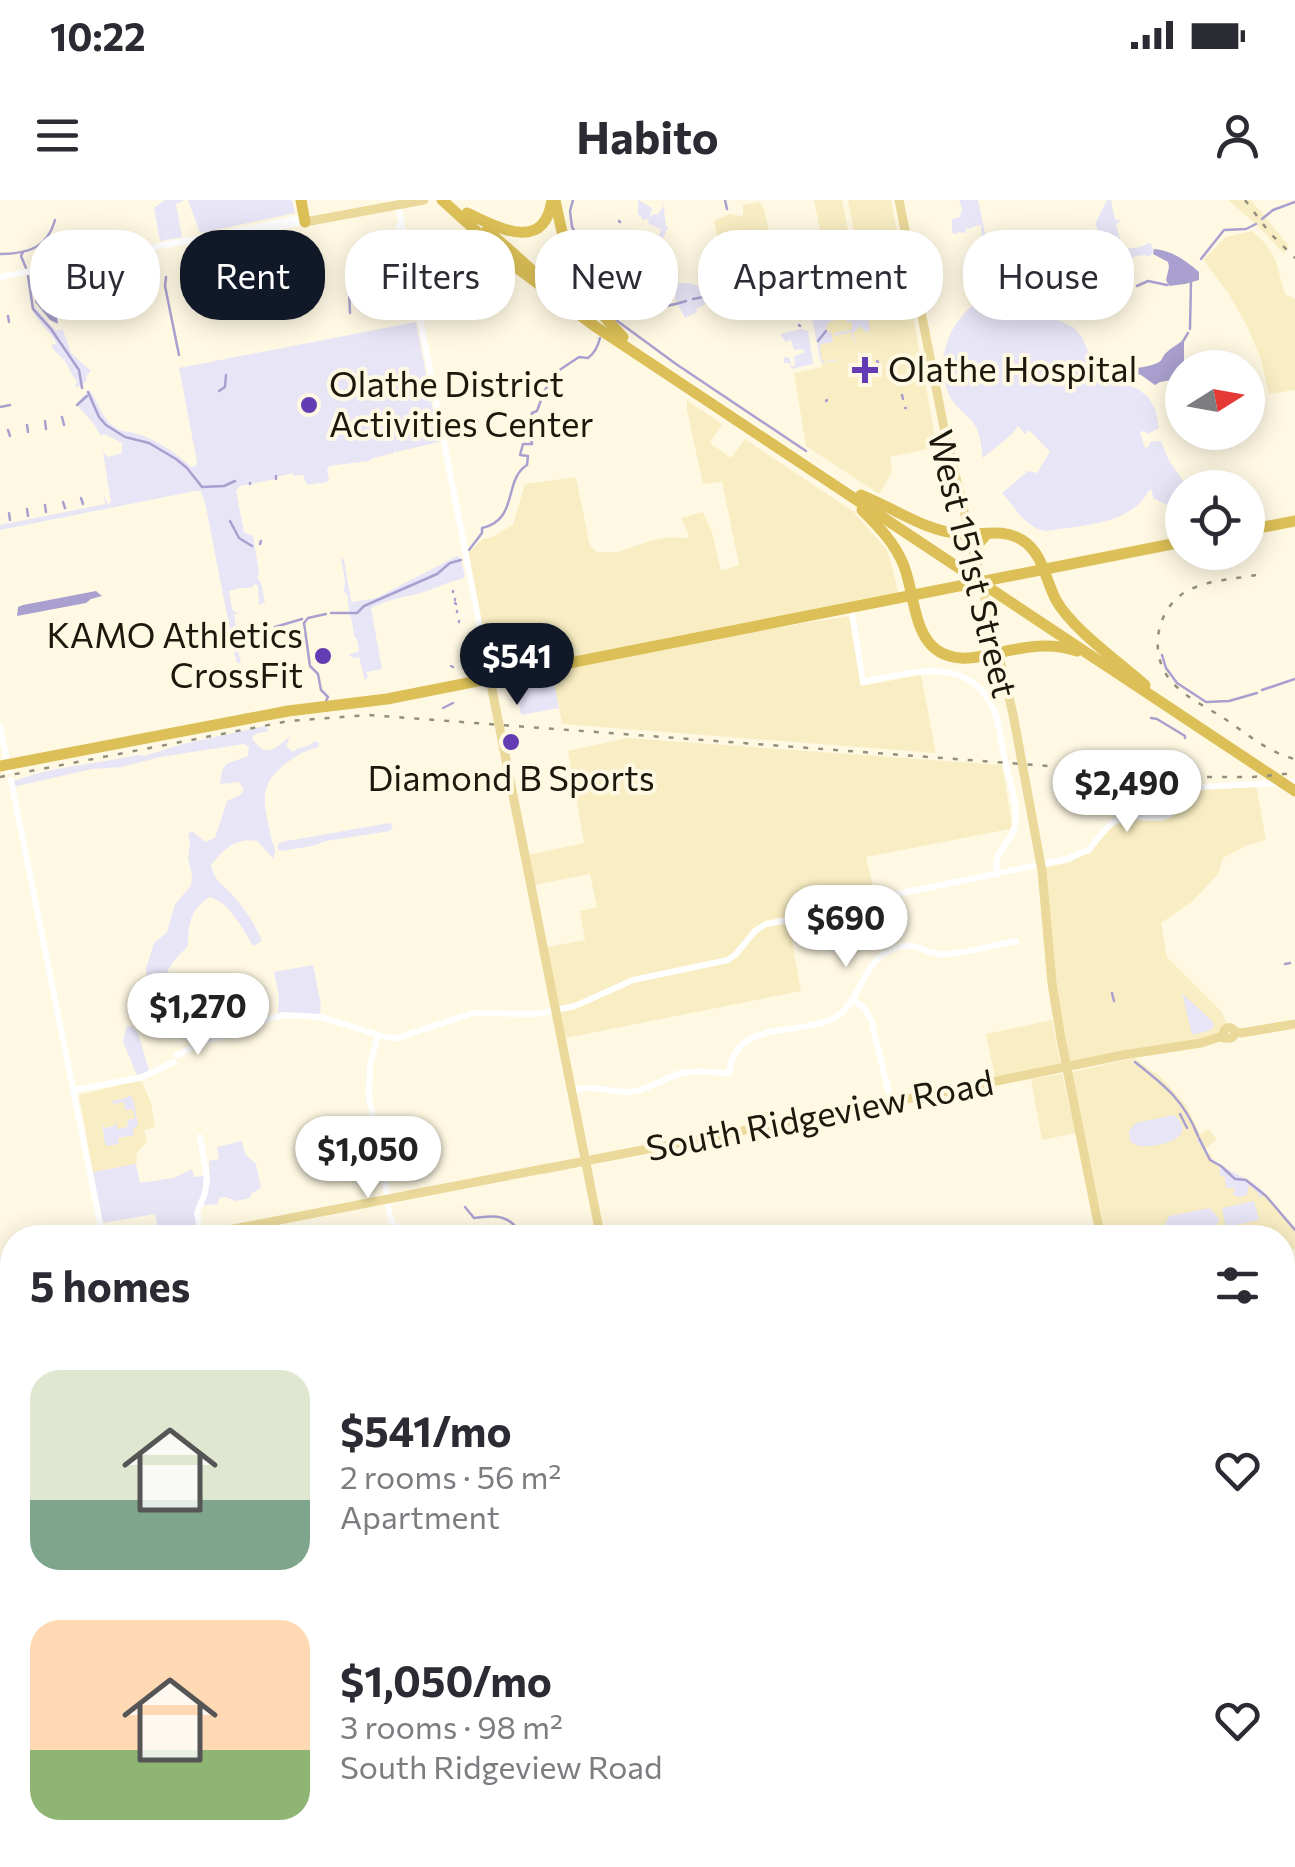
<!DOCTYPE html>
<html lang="en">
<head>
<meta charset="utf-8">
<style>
  :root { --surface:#fff; --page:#f2f2f3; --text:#2b2b33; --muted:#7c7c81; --accent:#111827 }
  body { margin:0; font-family:Commissioner,sans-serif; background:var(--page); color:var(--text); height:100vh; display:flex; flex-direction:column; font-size:38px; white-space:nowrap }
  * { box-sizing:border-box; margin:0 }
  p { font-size:32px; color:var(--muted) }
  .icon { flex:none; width:55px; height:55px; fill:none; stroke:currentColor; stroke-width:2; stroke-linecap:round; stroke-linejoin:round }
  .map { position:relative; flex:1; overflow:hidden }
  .panel { position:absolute; left:0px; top:1025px; width:1295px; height:642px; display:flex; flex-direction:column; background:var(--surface); border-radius:40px 40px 0 0; box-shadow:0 5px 25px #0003 }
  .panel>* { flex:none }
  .guide { position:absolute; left:30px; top:30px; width:1235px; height:90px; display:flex; gap:20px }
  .needle { width:65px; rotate:79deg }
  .controls { position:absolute; left:1165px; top:150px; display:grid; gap:20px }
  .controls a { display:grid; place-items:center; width:100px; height:100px; border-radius:50%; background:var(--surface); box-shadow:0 5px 25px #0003; font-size:50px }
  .price { position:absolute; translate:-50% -85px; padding:0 22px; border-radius:35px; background:#fff; color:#222; font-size:32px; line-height:65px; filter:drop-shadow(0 2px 5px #0008) }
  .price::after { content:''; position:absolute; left:50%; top:60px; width:30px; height:22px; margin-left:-15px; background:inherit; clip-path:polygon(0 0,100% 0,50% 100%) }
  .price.selected { background:var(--accent); color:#fff }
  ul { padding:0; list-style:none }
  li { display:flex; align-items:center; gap:30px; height:250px; padding:0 30px }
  li span { display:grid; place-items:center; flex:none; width:280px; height:200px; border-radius:30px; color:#555 }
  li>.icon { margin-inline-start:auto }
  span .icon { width:120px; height:120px; fill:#fffc; stroke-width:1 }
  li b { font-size:42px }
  h2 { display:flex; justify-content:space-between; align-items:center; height:120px; padding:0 30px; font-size:42px }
  .tag { padding:0 35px; border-radius:40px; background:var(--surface); box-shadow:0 5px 25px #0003; font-size:35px; line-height:90px }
  .tag.selected { background:var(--accent); color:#fff }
  .status { display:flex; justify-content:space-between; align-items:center; height:70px; padding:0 50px; background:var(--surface); direction:ltr }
  .status svg { height:28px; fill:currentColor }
  header { display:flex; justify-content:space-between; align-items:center; height:130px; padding:0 30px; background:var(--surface); font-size:45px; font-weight:700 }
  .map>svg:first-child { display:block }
  .built { fill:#f9eec3 }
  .green { fill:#e8e5f7; fill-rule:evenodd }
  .water { fill:#aaa0cf }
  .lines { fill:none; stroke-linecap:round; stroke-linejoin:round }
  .stream { stroke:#aaa0cf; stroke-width:2.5 }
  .minor { stroke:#fff; stroke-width:6 }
  .major { stroke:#ead99a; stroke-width:9 }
  .highway { stroke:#dcc057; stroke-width:11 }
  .rail { stroke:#938f7e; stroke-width:2.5; stroke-dasharray:5 10; stroke-linecap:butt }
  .poi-dot { fill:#633bb3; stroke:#fff9e4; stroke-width:4 }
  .labels { text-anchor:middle; stroke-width:8; stroke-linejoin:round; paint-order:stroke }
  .poi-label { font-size:35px; fill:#1c190c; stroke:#fff9e4; text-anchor:start }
  .street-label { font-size:35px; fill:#1c190c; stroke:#fff9e4 }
</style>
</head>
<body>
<div class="status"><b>10:22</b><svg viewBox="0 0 49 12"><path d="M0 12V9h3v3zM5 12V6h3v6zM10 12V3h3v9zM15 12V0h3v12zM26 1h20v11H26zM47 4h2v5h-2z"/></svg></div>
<header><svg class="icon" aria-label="menu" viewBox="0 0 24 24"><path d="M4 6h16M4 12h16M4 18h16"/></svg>Habito<svg class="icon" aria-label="person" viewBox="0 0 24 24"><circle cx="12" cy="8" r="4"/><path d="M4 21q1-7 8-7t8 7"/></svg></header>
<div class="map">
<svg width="1295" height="1667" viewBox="0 0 1295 1667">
  <rect width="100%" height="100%" fill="#fff9e4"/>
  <g class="built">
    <polygon points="814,0 842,0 848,30 846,42 821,35"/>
    <polygon points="848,0 891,0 902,57 900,60 877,61 851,46 854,31"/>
    <polygon points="1228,0 1251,0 1289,46 1284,54 1258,26"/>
    <polygon points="760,2 764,9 772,45 769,48 761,50 720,49 714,21 729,14 743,16 743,5"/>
    <polygon points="1252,31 1265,43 1275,59 1285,94 1295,99 1295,190 1269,194 1261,159 1248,128 1229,94 1203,60 1226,37"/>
    <polygon points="814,44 841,51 873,70 885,72 902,70 905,72 937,247 890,257 892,272 879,294 806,246 794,173 822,167 807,92 791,56 793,49"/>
    <polygon points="687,200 722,224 710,243 731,258 745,239 854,312 887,350 893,371 899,396 755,431 849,416 861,486 921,475 936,553 562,524 551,464 521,468 517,448 515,449 517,458 506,460 503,446 498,447 501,462 489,464 467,354 483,339 490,338 513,325 525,284 576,277 590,346 597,352 618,352 650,341 670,337 688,338 689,335 681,318 703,312 712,332 721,371 739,365 722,282 703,284 687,210"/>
    <polygon points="627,538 1002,565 1012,624 1010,629 866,657 876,700 852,711 788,718 801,791 566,838 547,747 585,740 580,711 597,707 590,674 534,685 528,655 584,643 568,551"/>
    <polygon points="1256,585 1266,640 1248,645 1223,658 1218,674 1192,702 1161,723 1167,757 1221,811 1227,823 1223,832 1209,837 1067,866 1041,668 1068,663 1085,654 1114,620 1163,617 1198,588"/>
    <polygon points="1052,820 1060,863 995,878 986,834"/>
    <polygon points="1135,858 1154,873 1156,872 1186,905 1200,934 1208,929 1217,939 1205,949 1207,954 1210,953 1214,960 1235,976 1255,985 1266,996 1295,1030 1295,1049 1283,1051 1282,1038 1106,1037 1072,872"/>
    <polygon points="1062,874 1076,933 1042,940 1031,879"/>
    <polygon points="141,880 151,903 155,927 144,930 147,942 137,952 136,964 93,972 79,895"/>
  </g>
  <g class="green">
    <polygon points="165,0 184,0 176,4 182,37 160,41 154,8"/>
    <polygon points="188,0 292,0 295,13 200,33"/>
    <polygon points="638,0 652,8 650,17 654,14 657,15 663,7 663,2 666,26 668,28 661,41 659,40 651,51 652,53 639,57 636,40 640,37 640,32 643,31 645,42 653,41 651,34 659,37 661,29 649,24 648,19 642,20 641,15 638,15"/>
    <path d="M959,0H978L986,38C997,35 1007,31 1019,31C1048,29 1068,49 1100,42L1099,32L1095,24L1107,0H1111L1115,20H1121L1116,25L1120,39C1103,44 1083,48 1064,43C1051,38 1039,32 1024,32C1011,32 998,36 984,40L982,38L981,25L972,27V29L966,28L965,33L958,32L957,34L952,33V19L960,17L962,9Z"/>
    <polygon points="1149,43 1152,44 1151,46 1154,49 1150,57 1145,55 1136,56 1100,75 1076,74 1070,77 1053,79 1050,75 1075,68 1101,68 1118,50 1140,47"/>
    <path d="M810,44L828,46L843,52C838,72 849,83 860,98C866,106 869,120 870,130L866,132L860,126L853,133L857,148L851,132L834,136L836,133L852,130V122H847L845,117L829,122L825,131L831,132L833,142L821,144L820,147L822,160L825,162L837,159L836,161L821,163L806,88L789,56L793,47ZM814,45L829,47L840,52L841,88L836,95L817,97L812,95L792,56L795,49Z"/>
    <path d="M970,69L996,92L1073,127L1082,137L1091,158L1100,170L1112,179L1138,189L1148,197L1155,209L1159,228L1148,234L1144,231L1140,232L1145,248L1148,247L1150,242L1161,241L1168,259L1187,287L1182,288V306L1165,304L1153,298L1152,290H1149C1132,325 1081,325 1047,331C1026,329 1015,307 1002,293L1028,271L1037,273L1050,252L1029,230L1025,234L1018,226L1012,234L983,258C981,249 981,236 976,227C969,215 956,209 950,197C934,165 947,124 975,104C967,95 962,88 965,73Z"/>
    <polygon points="677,83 688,83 713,90 716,98 696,109 697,112 685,118 676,101 675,91 668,94 661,91"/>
    <path d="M31,103L55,130H63L71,153L91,171L86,176L87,180L78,187H75L77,181C70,174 69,165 63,159C58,153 54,152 51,145L56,144L55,140C47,128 31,116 31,103Z"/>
    <path d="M416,122L439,242L396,252L394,250V253L373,258L369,261L329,266L327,271L329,280L327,282L307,285L303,275L294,276L293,273L276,277V279L240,286L236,291L244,332L253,336L259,372L257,377L261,383L265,402L259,405L258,386L255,384L251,388H240L229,391L232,409L235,412L240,413L234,414L237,432L246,433L239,434L240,437L235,438L241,463H237L235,456L205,302L201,291H195L0,330V325L105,304L104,295L108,304L111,302L103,252L108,257L122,253V243L105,234L101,236L93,223L78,206L77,203L89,190C99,202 102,221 118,229C126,233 126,230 134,233C151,237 179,254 191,267L196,266L197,262L179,168Z"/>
    <polygon points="801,129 808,131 813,164 791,169 789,163 784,163 784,157 790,158 791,166 795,166 794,156 804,153 803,149 794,150 791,140 787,141 786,143 780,134"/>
    <path d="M457,356L460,357L465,376L462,379C446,382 433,390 417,394C400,398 387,400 371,408L382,469L366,472L368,476L365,481L359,457L354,458L348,455L359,451L357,439L354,436C353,421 347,408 348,396L344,391L345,381L341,358L344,360L351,401L353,402L376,398Z"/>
    <polygon points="552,471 559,508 521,515 514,478"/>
    <path d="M265,526L269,531L255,534L252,538C266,560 276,548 290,536L286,546L293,552C300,546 308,548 315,541L319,543L318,547C304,551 295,556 284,565C255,588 266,607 271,637C273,647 278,648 273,658L257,641C236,637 223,650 211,665C214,682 225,685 235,698C247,711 255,725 262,741L253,746C243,729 230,703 210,697C190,709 188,725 188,746C173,761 163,770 165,792L162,795L149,797L146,768L154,743L167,732L175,704L191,686L192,674L188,659L190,643L188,634L192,631L205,642L215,638L227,601L240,595L244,590L239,582L220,584C223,557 229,565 248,556L249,547L244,544L160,557L122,567L92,569L17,586H14V581C53,566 97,564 138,555L144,556L183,544Z"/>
    <polygon points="390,623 393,626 390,631 326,641 312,646 281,651 278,649 278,644 281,642"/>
    <polygon points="313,765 321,805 320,814 278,815 279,797 274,772"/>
    <polygon points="1182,793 1212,821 1214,825 1211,830 1192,835"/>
    <polygon points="132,826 138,833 149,871 137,875 123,842 126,827"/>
    <polygon points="130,895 134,902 138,925 133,929 134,935 118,938 119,944 108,946 105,944 102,924 105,928 114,926 116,921 117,929 127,927 128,920 135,918 133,909 125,910 124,902 113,904 112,901 126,898"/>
    <path d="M1174,915C1204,941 1146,950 1136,945C1128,942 1130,938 1129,931L1136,923Z"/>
    <path d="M1198,938C1202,942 1203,948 1206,952C1217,968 1249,977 1263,991L1262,997H1258L1259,994L1249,985L1247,995L1240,997L1233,995L1235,988H1227L1225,984V977L1221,976L1219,971L1221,967C1206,961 1206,950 1197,941Z"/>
    <polygon points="242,941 245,954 256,964 261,988 252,993 250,998 236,1001 225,997 219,998 218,1004 203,1005 210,982 209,961 219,959 217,947"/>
    <polygon points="136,964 140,983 174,978 192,969 194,977 204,976 198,1033 178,1037 160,1037 155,1014 103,1023 93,972"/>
    <polygon points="1254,1001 1259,1020 1226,1027 1222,1008"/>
    <path d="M1210,1008L1219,1019C1215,1039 1187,1038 1170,1037C1162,1030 1165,1024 1169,1016Z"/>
  </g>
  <g class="water">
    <path d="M1154,49C1170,50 1186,60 1199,72V80L1185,84L1169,86L1166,80L1169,67L1168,62L1153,54Z"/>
    <polygon points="1043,80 1056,92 1072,91 1075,110 1070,111 1009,81"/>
    <polygon points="42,81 53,82 58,124 50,120 35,102 35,88"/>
    <path d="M1182,141L1184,142V161L1193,167L1182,168V178L1160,182L1155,185L1141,175L1122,170C1129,168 1145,168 1155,164C1165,160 1160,158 1167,152C1172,147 1177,145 1182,141Z"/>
    <polygon points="96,391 102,396 91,399 86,403 17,416 18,407 23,405"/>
  </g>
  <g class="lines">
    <g class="stream">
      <polyline points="573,0 570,11 572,27 579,38 581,56 603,87 602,102"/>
      <polyline points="725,0 727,9"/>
      <polyline points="1262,19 1273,10 1295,2"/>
      <polyline points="619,21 620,22"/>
      <polyline points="626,40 628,44"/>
      <polyline points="23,52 21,56 26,68"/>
      <path d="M0,54C28,54 47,48 55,20"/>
      <polyline points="1201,59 1224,30 1246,29 1256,24"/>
      <polyline points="347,64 349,83"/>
      <polyline points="96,67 129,62"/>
      <polyline points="28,76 33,109 51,129 79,170 82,188"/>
      <polyline points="166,77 165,86 179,155"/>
      <polyline points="52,81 64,76 87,72"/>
      <polyline points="1137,86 1148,81 1167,85"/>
      <polyline points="349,89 350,113"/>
      <path d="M693,99C712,96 726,90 743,84"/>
      <polyline points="602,104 607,106 616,120 676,164 806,251"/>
      <path d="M608,106L631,115C649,106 667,108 686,101"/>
      <polyline points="8,116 9,122"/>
      <polyline points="799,125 800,126"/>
      <polyline points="1190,129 1191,81"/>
      <polyline points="818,141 826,131"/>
      <polyline points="1182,143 1188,133"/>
      <polyline points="877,161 878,162"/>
      <polyline points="219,191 225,187 226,175"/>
      <polyline points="88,192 99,217 106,225 125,237 149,243 176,259 187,268 202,287 224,286 235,281"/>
      <polyline points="902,195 903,199"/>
      <polyline points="826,201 827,200"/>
      <polyline points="77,205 87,196"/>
      <polyline points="0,207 10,205"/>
      <polyline points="905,208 906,208"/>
      <polyline points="62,217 64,225"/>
      <polyline points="45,221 46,229"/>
      <polyline points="27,225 28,232"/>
      <polyline points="8,230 10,236"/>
      <polyline points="939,271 940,264"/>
      <polyline points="276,276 276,279"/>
      <polyline points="250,283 250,284"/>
      <polyline points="81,298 83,304"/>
      <polyline points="63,302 65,308"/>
      <polyline points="45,305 46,312"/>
      <polyline points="27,309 28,316"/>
      <polyline points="9,313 10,320"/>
      <polyline points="230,321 239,338 252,346"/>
      <polyline points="260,344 261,341"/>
      <path d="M469,350L482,333V328C519,320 503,280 527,265L528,256L520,255L523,244H532L530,231L526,236L522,235L523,223L531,219L532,213L537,211L544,192L555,173L579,157L588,158C595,153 598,146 600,138"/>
      <polyline points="453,391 453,392"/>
      <polyline points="455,399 455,400"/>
      <polyline points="455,403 456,404"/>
      <polyline points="457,411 457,412"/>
      <polyline points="331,413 357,413 364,406 437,374 450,363 461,360"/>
      <polyline points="459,421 459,422"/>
      <polyline points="275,427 302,419"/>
      <polyline points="233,438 268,429"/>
      <polyline points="1162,455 1166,468 1177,483 1206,502 1229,501 1257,493"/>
      <polyline points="451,466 453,467"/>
      <polyline points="1262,490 1295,479"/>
      <polyline points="326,501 328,497 321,490 318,474 310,466 304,423 308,418 326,414"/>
      <polyline points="443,508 453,503"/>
      <polyline points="1151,518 1157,519 1185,536 1185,538"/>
      <polyline points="1164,571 1174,560"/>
      <polyline points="1163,587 1164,577"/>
      <polyline points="1285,764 1290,763"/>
      <polyline points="1112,793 1114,801"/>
      <path d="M1135,862C1164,885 1184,900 1198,936"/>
      <polyline points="1180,914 1187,928"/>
      <polyline points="1199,938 1210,960 1221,966 1235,979 1246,980 1266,996 1295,1030"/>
      <path d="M465,1007L474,1018C486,1016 503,1014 513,1024C517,1028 519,1033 522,1038"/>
      <polyline points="1282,1071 1295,1070"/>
      <polyline points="1282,1452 1293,1450"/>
      <polyline points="736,1655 743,1667"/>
      <polyline points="880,1667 883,1659 887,1655"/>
    </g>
    <g class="minor">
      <polyline points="397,0 490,479"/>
      <polyline points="399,26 409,72"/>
      <polyline points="249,29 305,17"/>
      <polyline points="0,77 248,29 254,31 304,22"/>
      <path d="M852,412L863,482C910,473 969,453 994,510C1000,524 1001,541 1004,556C1008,577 1019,605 1015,626C1011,646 992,649 997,674"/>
      <polyline points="0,526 9,571"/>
      <polyline points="11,580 102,1034"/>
      <path d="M1088,651C1105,631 1110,615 1139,617C1147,618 1156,619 1164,617C1180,612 1187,594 1202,587L1295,582"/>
      <polyline points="852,799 864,808 871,820 891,902"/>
      <polyline points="378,835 370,864 369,898 380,947 389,1012 398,1038"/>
      <polyline points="177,855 207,840 242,832 268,819 284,815 321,817 385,837 397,838 473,813 536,814 575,806 633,780 728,760 736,754 755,731 766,724 820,714 851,713 892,695 1067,659 1088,650"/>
      <polyline points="73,890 140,878 174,862"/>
      <path d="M569,894C588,881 609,893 630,892C648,890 664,878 682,873C697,869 713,873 729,873C735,817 803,837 836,817C863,800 860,760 896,748C916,741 922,752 940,754C955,756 999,744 1016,741"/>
      <polyline points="200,937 207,978 205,993 197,1013 201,1036"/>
      <polyline points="1282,1078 1295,1078"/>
      <polyline points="1282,1500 1295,1495"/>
      <polyline points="221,1655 222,1667"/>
      <polyline points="677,1655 688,1657 706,1655"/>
      <polyline points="897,1655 902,1667"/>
      <polyline points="464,1667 509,1655"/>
    </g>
    <g class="major">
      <polyline points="899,0 944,228 1013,514 1042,671 1052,783 1061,839 1101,1038"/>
      <polyline points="305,22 424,0"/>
      <polyline points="490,479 599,1029"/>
      <circle cx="1229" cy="833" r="5.5"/>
      <polyline points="1234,831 1241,833 1295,824"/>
      <polyline points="544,969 958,889 1123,855 1201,843 1220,837 1225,838"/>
      <polyline points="187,1038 548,968"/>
      <polyline points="0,1074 12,1072"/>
      <polyline points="1282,1300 1295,1298"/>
      <polyline points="0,1550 12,1547"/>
      <polyline points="725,1655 728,1667"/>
      <polyline points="1226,1655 1228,1667"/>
    </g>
    <g class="highway">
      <polyline points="301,0 305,22"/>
      <polyline points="442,0 516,67 596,127 1295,591"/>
      <path d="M555,0C569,67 575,87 623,137"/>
      <path d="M467,13C497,27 544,54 552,0"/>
      <polyline points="487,30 533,71"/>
      <path d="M861,295C894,308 926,332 962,334C983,335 1003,328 1022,340C1043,353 1045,379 1056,400C1072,429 1119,462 1145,485"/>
      <path d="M862,310C879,327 895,343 904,366C917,400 912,455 961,458C971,459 982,456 992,454C1021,448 1048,441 1077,451"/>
      <polyline points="1248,330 1295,321"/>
      <polyline points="974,349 985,336"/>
      <polyline points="0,566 288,511 387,499 1182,342"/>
    </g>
    <g class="rail">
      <polyline points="1245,0 1269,32 1295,58"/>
      <path d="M1256,375C1235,379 1209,380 1189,390C1156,406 1147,455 1172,482C1185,497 1206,507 1222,517C1245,532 1268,553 1295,559"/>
      <polyline points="0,577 289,521 369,515 1195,577 1253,577 1295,573"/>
    </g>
  </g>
  <g class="poi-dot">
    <path d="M860 155h10v10h10v10h-10v10h-10v-10h-10v-10h10z"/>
    <circle cx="309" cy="205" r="10"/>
    <circle cx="323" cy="456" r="10"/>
    <circle cx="511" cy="542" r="10"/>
  </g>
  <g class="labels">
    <g class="poi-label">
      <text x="888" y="182">Olathe Hospital</text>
      <text x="329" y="197">Olathe District<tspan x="329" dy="40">Activities Center</tspan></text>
      <text x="303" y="448" text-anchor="end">KAMO Athletics<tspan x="303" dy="40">CrossFit</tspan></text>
      <text x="511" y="591" text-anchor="middle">Diamond B Sports</text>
    </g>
    <g class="street-label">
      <text transform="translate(972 364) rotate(76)" y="12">West 151st Street</text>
      <text transform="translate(820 916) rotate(-11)" y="12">South Ridgeview Road</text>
    </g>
  </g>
</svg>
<div class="controls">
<a><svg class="needle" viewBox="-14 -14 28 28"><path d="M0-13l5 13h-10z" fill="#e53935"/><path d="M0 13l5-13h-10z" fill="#7c7c81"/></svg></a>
<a><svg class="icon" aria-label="locate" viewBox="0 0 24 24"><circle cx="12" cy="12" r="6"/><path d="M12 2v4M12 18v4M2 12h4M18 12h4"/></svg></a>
</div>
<b class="price selected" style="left:517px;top:508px">$541</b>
<b class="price" style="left:1127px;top:635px">$2,490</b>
<b class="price" style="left:846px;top:770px">$690</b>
<b class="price" style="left:198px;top:858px">$1,270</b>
<b class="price" style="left:368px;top:1001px">$1,050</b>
<div class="guide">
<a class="tag">Buy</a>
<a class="tag selected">Rent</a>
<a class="tag">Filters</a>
<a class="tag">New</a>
<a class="tag">Apartment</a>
<a class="tag">House</a>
</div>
<section class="panel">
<h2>5 homes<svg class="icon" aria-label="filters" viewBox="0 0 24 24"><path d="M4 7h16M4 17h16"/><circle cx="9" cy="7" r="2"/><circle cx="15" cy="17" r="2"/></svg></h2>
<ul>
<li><span style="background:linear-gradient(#dfe7d0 65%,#7fa58c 0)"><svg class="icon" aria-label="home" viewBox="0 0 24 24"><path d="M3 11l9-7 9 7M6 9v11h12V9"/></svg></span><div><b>$541/mo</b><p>2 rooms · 56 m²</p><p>Apartment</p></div><svg class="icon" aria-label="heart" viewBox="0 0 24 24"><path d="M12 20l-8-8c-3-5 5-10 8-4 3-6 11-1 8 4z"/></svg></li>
<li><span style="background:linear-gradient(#ffd9b3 65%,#8fb573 0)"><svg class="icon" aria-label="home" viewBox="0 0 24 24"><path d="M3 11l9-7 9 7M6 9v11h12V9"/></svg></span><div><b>$1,050/mo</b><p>3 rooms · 98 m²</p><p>South Ridgeview Road</p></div><svg class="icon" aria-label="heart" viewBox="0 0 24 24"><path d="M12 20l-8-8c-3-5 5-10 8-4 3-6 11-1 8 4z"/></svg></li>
</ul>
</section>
</div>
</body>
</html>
